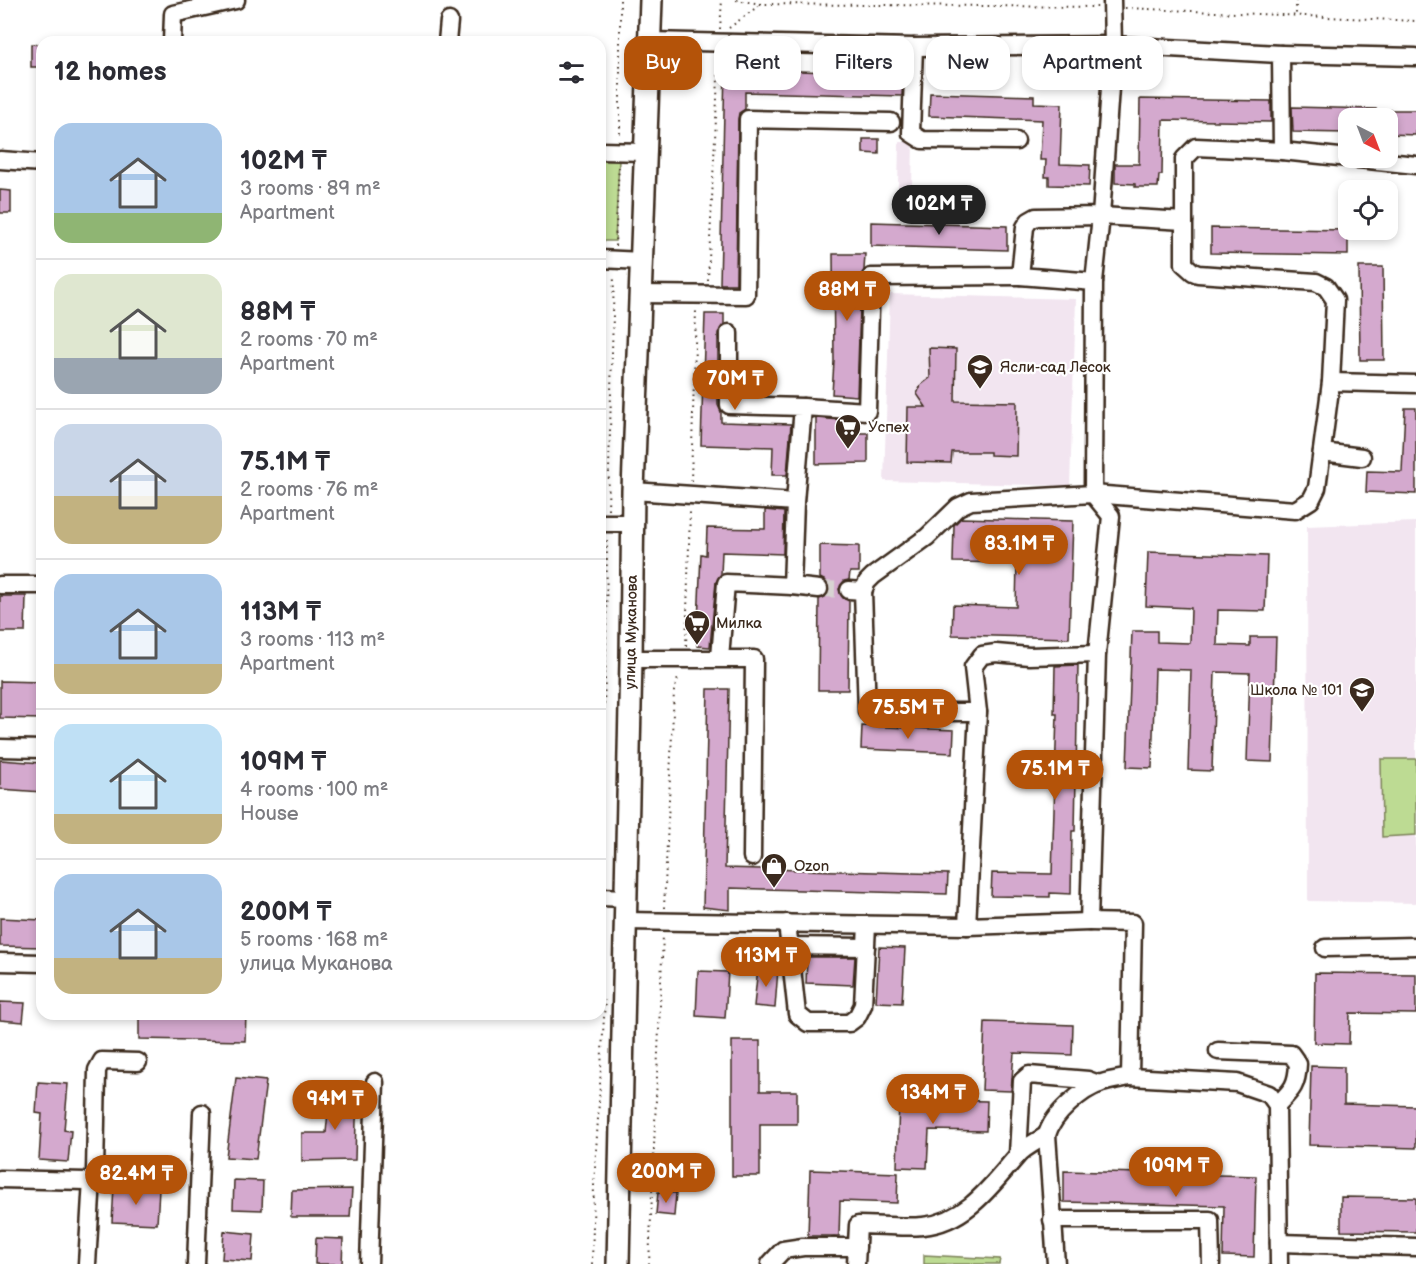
<!DOCTYPE html>
<html lang="en">
<head>
<meta charset="utf-8">
<style>
  :root { --surface:#fff; --page:#f2f2f3; --text:#2b2b33; --muted:#7c7c81; --line:#e1e1e2; --accent:#b45309 }
  body { margin:0; font-family:"Balsamiq Sans",sans-serif; background:var(--page); color:var(--text); height:100vh; display:flex; flex-direction:column; font-size:22px; white-space:nowrap }
  * { box-sizing:border-box; margin:0 }
  p { font-size:20px; color:var(--muted) }
  .icon { flex:none; width:33px; height:33px; fill:none; stroke:currentColor; stroke-width:2; stroke-linecap:round; stroke-linejoin:round }
  .map { position:relative; flex:1; overflow:hidden }
  .panel { position:absolute; left:36px; top:36px; width:570px; height:984px; display:flex; flex-direction:column; background:var(--surface); border-radius:18px; box-shadow:0 3px 9px #0003 }
  .panel>* { flex:none }
  .guide { position:absolute; left:624px; top:36px; width:570px; height:54px; display:flex; gap:12px }
  .needle { width:39px; rotate:138deg }
  .buttons { position:absolute; left:1338px; top:108px; display:grid; gap:12px }
  .buttons a { display:grid; place-items:center; width:60px; height:60px; border-radius:12px; background:var(--surface); box-shadow:0 3px 9px #0003; font-size:30px }
  .price { position:absolute; translate:-50% -51px; padding:0 14px; border-radius:21px; background:var(--accent); color:#fff; font-size:20px; line-height:39px; filter:drop-shadow(0 2px 3px #0008) }
  .price::after { content:''; position:absolute; left:50%; top:36px; width:18px; height:14px; margin-left:-9px; background:inherit; clip-path:polygon(0 0,100% 0,50% 100%) }
  .price.current { background:#222; color:#fff }
  ul { padding:0; list-style:none }
  li { display:flex; align-items:center; gap:18px; height:150px; padding:0 18px }
  li+li { border-top:2px solid var(--line) }
  li span { display:grid; place-items:center; flex:none; width:168px; height:120px; border-radius:18px; color:#555 }
  li>.icon { margin-inline-start:auto }
  span .icon { width:72px; height:72px; fill:#fffc; stroke-width:1 }
  li b { font-size:26px }
  h2 { display:flex; justify-content:space-between; align-items:center; height:72px; padding:0 18px; font-size:26px }
  .tag { padding:0 21px; border-radius:18px; background:var(--surface); box-shadow:0 3px 9px #0003; font-size:21px; line-height:54px }
  .tag.current { background:var(--accent); color:#fff }
  .map>svg:first-child { display:block }
  .built { fill:#f2e5f0 }
  .green { fill:#bddb93; stroke:#7c8258; stroke-width:1.5 }
  .building { fill:#d4a9ce; stroke:#3b2a1e; stroke-width:1.5 }
  .lines { fill:none; stroke-linecap:round; stroke-linejoin:round }
  .minor-tunnel { stroke:#d8d4d2; stroke-width:16; stroke-dasharray:16 8; stroke-linecap:butt }
  .minor-casing { stroke:#3b2a1e; stroke-width:21 }
  .major-casing { stroke:#3b2a1e; stroke-width:26 }
  .path { stroke:#3b2a1e; stroke-width:2; stroke-dasharray:1.5 4.5; stroke-linecap:butt }
  .minor { stroke:#fff; stroke-width:16 }
  .major { stroke:#fff; stroke-width:21 }
  .labels { text-anchor:middle; stroke-width:4.5; stroke-linejoin:round; paint-order:stroke }
  .poi-label { font-size:15px; fill:#3b2a1e; stroke:#fff; text-anchor:start }
  .street-label { font-size:15px; fill:#3b2a1e; stroke:#fff }
</style>
</head>
<body>
<div class="map">
<svg width="1416" height="1264" viewBox="0 0 1416 1264">
  <rect width="100%" height="100%" fill="#fff"/>
  <filter id="ink" filterUnits="userSpaceOnUse"><feTurbulence type="fractalNoise" baseFrequency=".0167" numOctaves="2"/><feDisplacementMap in="SourceGraphic" scale="12" xChannelSelector="R" yChannelSelector="G"/><feConvolveMatrix kernelMatrix="1 2 1 2 8 2 1 2 1" color-interpolation-filters="sRGB"/></filter>
  <g filter="url(#ink)">
    <g class="built">
      <polygon points="899,142 913,142 912,187 898,187"/>
      <polygon points="890,294 1076,299 1070,486 884,481"/>
      <polygon points="1416,522 1416,903 1308,901 1307,526"/>
    </g>
    <g class="green">
      <polygon points="600,158 619,160 615,241 600,241"/>
      <polygon points="1381,759 1416,759 1416,835 1382,837"/>
      <polygon points="924,1255 1000,1259 999,1264 924,1264"/>
    </g>
    <g class="building">
      <polygon points="31,44 42,45 42,67 31,67"/>
      <polygon points="725,69 903,74 902,96 745,92 745,109 739,113 738,119 736,284 720,284"/>
      <polygon points="930,93 1034,96 1034,103 1062,104 1060,164 1090,165 1089,186 1049,185 1049,177 1045,177 1046,160 1040,160 1042,120 929,116"/>
      <polygon points="1140,99 1271,101 1271,122 1163,120 1162,175 1159,175 1158,187 1135,187 1135,184 1115,183 1115,164 1139,164"/>
      <polygon points="1292,107 1376,109 1376,118 1348,118 1348,133 1293,132"/>
      <polygon points="1388,110 1416,110 1416,135 1388,134"/>
      <polygon points="863,139 879,139 879,154 863,153"/>
      <polygon points="0,190 11,191 11,213 0,213"/>
      <polygon points="871,222 1007,226 1007,250 871,246"/>
      <polygon points="1211,228 1348,230 1348,255 1211,253"/>
      <polygon points="833,254 865,254 864,270 861,277 857,396 832,394 834,361"/>
      <polygon points="1359,267 1383,267 1384,360 1360,360"/>
      <polygon points="705,314 724,314 724,324 718,333 718,405 721,412 721,422 791,424 787,475 772,475 773,447 701,445"/>
      <polygon points="929,348 956,349 955,401 1017,402 1016,456 990,455 990,452 952,452 951,463 907,462 908,407 926,407 917,394 921,385 930,378"/>
      <polygon points="1405,408 1416,408 1416,494 1366,492 1367,471 1402,472"/>
      <polygon points="816,418 853,421 853,433 868,433 868,463 816,464"/>
      <polygon points="765,510 784,512 783,554 722,552 721,574 716,582 710,647 697,646 701,554 706,555 707,528 765,529"/>
      <polygon points="961,518 1073,521 1069,638 952,635 953,605 1016,607 1017,563 953,562 954,525"/>
      <polygon points="820,545 859,546 859,572 850,572 849,580 844,581 839,589 843,598 849,601 848,690 818,690 819,599 827,596 829,590 826,581 820,578"/>
      <polygon points="1148,552 1267,556 1265,611 1218,610 1217,645 1250,646 1250,637 1276,637 1272,762 1247,761 1250,673 1215,672 1212,771 1188,770 1191,670 1155,669 1152,768 1127,767 1132,631 1157,631 1157,642 1190,643 1191,608 1146,606"/>
      <polygon points="0,596 26,596 25,632 0,632"/>
      <polygon points="1078,665 1075,831 1072,831 1071,894 1050,893 1050,897 991,896 992,873 1052,874 1057,714 1054,714 1055,666"/>
      <polygon points="0,681 42,682 42,719 0,718"/>
      <polygon points="708,689 729,689 725,868 948,874 947,894 730,888 730,910 703,907"/>
      <polygon points="862,726 954,730 953,753 861,749"/>
      <polygon points="0,760 42,763 42,792 0,789"/>
      <polygon points="0,918 42,920 42,947 0,946"/>
      <polygon points="879,947 905,948 902,1003 876,1002"/>
      <polygon points="807,957 855,957 853,985 806,983"/>
      <polygon points="758,967 778,969 775,1008 754,1006"/>
      <polygon points="698,971 728,972 725,1018 696,1016"/>
      <polygon points="1315,973 1416,974 1416,1014 1350,1013 1349,1044 1314,1043"/>
      <polygon points="0,1002 25,1003 23,1022 0,1020"/>
      <polygon points="139,1014 246,1014 245,1041 139,1039"/>
      <polygon points="985,1022 1073,1025 1072,1055 1014,1053 1011,1091 982,1090"/>
      <polygon points="732,1041 760,1041 760,1091 797,1091 797,1124 760,1124 760,1176 732,1176"/>
      <polygon points="1311,1066 1344,1067 1344,1104 1416,1106 1416,1148 1309,1145"/>
      <polygon points="236,1078 266,1081 256,1159 226,1157"/>
      <polygon points="38,1082 68,1084 64,1130 71,1131 68,1162 39,1160 42,1114 36,1113"/>
      <polygon points="330,1091 359,1093 356,1121 355,1160 302,1161 302,1133 326,1133"/>
      <polygon points="899,1099 987,1101 986,1131 929,1130 927,1168 897,1167"/>
      <polygon points="810,1170 898,1173 897,1203 840,1201 839,1236 808,1236"/>
      <polygon points="1064,1171 1256,1176 1254,1257 1223,1256 1224,1206 1064,1202"/>
      <polygon points="234,1180 263,1181 262,1210 233,1209"/>
      <polygon points="114,1187 159,1189 157,1224 112,1222"/>
      <polygon points="352,1189 350,1217 291,1217 292,1190"/>
      <polygon points="658,1192 676,1193 674,1216 656,1214"/>
      <polygon points="1341,1197 1416,1198 1416,1232 1341,1231"/>
      <polygon points="224,1231 254,1234 252,1261 222,1259"/>
      <polygon points="316,1238 343,1239 342,1264 315,1264"/>
    </g>
    <g class="lines">
      <polyline class="minor-tunnel" points="819,589 849,590"/>
      <g class="minor-casing">
        <g id="minor">
          <polyline points="649,41 914,47 1113,45 1281,54 1282,151 1416,165"/>
          <polyline points="172,42 173,14 236,0"/>
          <polyline points="447,42 449,21"/>
          <polyline points="914,47 911,133 922,140 1016,141"/>
          <polyline points="1281,54 1416,57"/>
          <polyline points="600,151 645,152"/>
          <polyline points="1282,151 1196,147 1184,159 1184,264 1193,272 1198,274 1316,282 1326,287 1335,300 1331,382"/>
          <polyline points="0,160 42,163"/>
          <polyline points="600,259 642,261"/>
          <polyline points="1094,282 1101,216 1184,221"/>
          <polyline points="639,294 746,295 748,119 891,122"/>
          <polyline points="729,333 729,405 803,407 795,502"/>
          <polyline points="803,407 867,411 871,277 1020,276"/>
          <polyline points="1322,452 1362,457"/>
          <polyline points="633,491 795,502 792,586 726,583 720,658"/>
          <polyline points="600,523 632,523"/>
          <polyline points="0,585 42,585"/>
          <polyline points="792,586 819,589"/>
          <polyline points="849,590 863,591 867,712 978,712 967,926"/>
          <polyline points="863,591 867,582 873,576 927,537 958,507 971,501 1093,494 1295,510 1311,500 1317,488 1331,382 1416,384"/>
          <polyline points="631,659 754,659 752,857"/>
          <polyline points="978,712 973,667 982,655 996,653 1029,656 1097,654"/>
          <polyline points="0,748 42,749"/>
          <polyline points="600,897 626,898"/>
          <polyline points="625,921 967,926 1089,922"/>
          <polyline points="787,923 797,1014 808,1023 849,1023 857,1017 863,1005 867,925"/>
          <polyline points="788,946 866,947"/>
          <polyline points="1325,948 1416,946"/>
          <polyline points="0,962 42,963"/>
          <path d="M1218,1051L1291,1054L1298,1064C1297,1086 1292,1090 1277,1105"/>
          <polyline points="1130,1077 1237,1083 1269,1094 1277,1105 1279,1264"/>
          <polyline points="1018,1154 1022,1081 1029,1075 1088,1080 1099,1084"/>
          <polyline points="0,1179 86,1181 92,1179 95,1172 97,1070 102,1061 138,1062"/>
          <polyline points="1052,1220 1210,1220 1211,1264"/>
          <polyline points="1279,1243 1416,1247"/>
          <polyline points="87,1264 92,1179"/>
          <polyline points="196,1264 202,1113"/>
          <polyline points="369,1264 375,1082"/>
          <polyline points="770,1264 783,1250 803,1247 857,1247"/>
          <path d="M856,1264L858,1225C879,1225 902,1228 923,1226C966,1222 991,1186 1017,1156C1024,1147 1038,1141 1047,1135"/>
          <path d="M1056,1264L1047,1135C1052,1115 1082,1089 1102,1083C1111,1080 1121,1079 1130,1077L1133,923L1089,922L1097,654L1111,516L1093,494L1094,282L1020,276L1025,227L1029,221L1036,217L1101,216L1113,45L1112,0"/>
        </g>
      </g>
      <g class="major-casing">
        <polyline id="major" points="618,1264 631,659 633,491 651,0"/>
      </g>
      <g class="path">
        <polyline points="620,0 620,138"/>
        <polyline points="736,0 761,4 1099,7"/>
        <polyline points="1296,0 1296,17"/>
        <polyline points="1125,8 1416,21"/>
        <polyline points="729,28 761,4"/>
        <polyline points="720,29 722,0"/>
        <polyline points="615,246 619,164"/>
        <polyline points="708,280 719,58"/>
        <polyline points="691,481 696,310"/>
        <polyline points="608,509 614,275"/>
        <polyline points="686,646 690,511"/>
        <polyline points="600,824 606,649 607,536"/>
        <polyline points="664,908 674,691 679,675"/>
        <polyline points="636,1175 652,1174"/>
        <polyline points="592,1264 594,1186 605,1000"/>
        <polyline points="649,1264 663,935"/>
      </g>
      <use href="#minor" class="minor"/>
      <use href="#major" class="major"/>
    </g>
  </g>
  <defs>
    <g id="school-pin" transform="scale(1.35)"><path d="M0 17L-7.5 6A9.5 9.5 0 1 1 7.5 6Z" fill="#3b2a1e" stroke="#fff"/><path d="M0-5L7-2L0 1L-7-2ZM-4 1L0 2.5L4 1V4Q0 6-4 4Z" fill="#fff"/></g>
    <g id="supermarket-pin" transform="scale(1.35)"><path d="M0 17L-7.5 6A9.5 9.5 0 1 1 7.5 6Z" fill="#3b2a1e" stroke="#fff"/><path d="M-6-5.5h2.5l.6 2H6L4.5 2H-2.5L-4.4-4H-6ZM-1.5 3.2a1.3 1.3 0 1 0 .1 0ZM3 3.2a1.3 1.3 0 1 0 .1 0Z" fill="#fff"/></g>
    <g id="shop-pin" transform="scale(1.35)"><path d="M0 17L-7.5 6A9.5 9.5 0 1 1 7.5 6Z" fill="#3b2a1e" stroke="#fff"/><path d="M-5-2.5h2.3a2.7 3.5 0 0 1 5.4 0H5L5.5 6h-11ZM-1.5-2.5h3a1.5 2.3 0 0 0-3 0Z" fill="#fff"/></g>
  </defs>
  <g fill-rule="evenodd">
    <use href="#school-pin" x="980" y="367"/>
    <use href="#supermarket-pin" x="848" y="427"/>
    <use href="#supermarket-pin" x="697" y="623"/>
    <use href="#school-pin" x="1362" y="690"/>
    <use href="#shop-pin" x="774" y="866"/>
  </g>
  <g class="labels">
    <g class="poi-label">
      <text x="1000" y="372">Ясли-сад Лесок</text>
      <text x="868" y="432">Успех</text>
      <text x="716" y="628">Милка</text>
      <text x="1342" y="695" text-anchor="end">Школа № 101</text>
      <text x="794" y="871">Ozon</text>
    </g>
    <g class="street-label">
      <text transform="translate(631 632) rotate(-89)" y="5">улица Муканова</text>
    </g>
  </g>
</svg>
<div class="buttons">
<a><svg class="needle" viewBox="-14 -14 28 28"><path d="M0-13l5 13h-10z" fill="#e53935"/><path d="M0 13l5-13h-10z" fill="#7c7c81"/></svg></a>
<a><svg class="icon" aria-label="locate" viewBox="0 0 24 24"><circle cx="12" cy="12" r="6"/><path d="M12 2v4M12 18v4M2 12h4M18 12h4"/></svg></a>
</div>
<b class="price current" style="left:939px;top:236px">102M ₸</b>
<b class="price" style="left:847px;top:322px">88M ₸</b>
<b class="price" style="left:735px;top:411px">70M ₸</b>
<b class="price" style="left:1019px;top:576px">83.1M ₸</b>
<b class="price" style="left:908px;top:740px">75.5M ₸</b>
<b class="price" style="left:1055px;top:801px">75.1M ₸</b>
<b class="price" style="left:766px;top:988px">113M ₸</b>
<b class="price" style="left:933px;top:1125px">134M ₸</b>
<b class="price" style="left:335px;top:1131px">94M ₸</b>
<b class="price" style="left:1176px;top:1198px">109M ₸</b>
<b class="price" style="left:666px;top:1204px">200M ₸</b>
<b class="price" style="left:136px;top:1206px">82.4M ₸</b>
<div class="guide">
<a class="tag current">Buy</a>
<a class="tag">Rent</a>
<a class="tag">Filters</a>
<a class="tag">New</a>
<a class="tag">Apartment</a>
</div>
<section class="panel">
<h2>12 homes<svg class="icon" aria-label="filters" viewBox="0 0 24 24"><path d="M4 7h16M4 17h16"/><circle cx="9" cy="7" r="2"/><circle cx="15" cy="17" r="2"/></svg></h2>
<ul>
<li><span style="background:linear-gradient(#a9c7e8 75%,#8fb573 0)"><svg class="icon" aria-label="home" viewBox="0 0 24 24"><path d="M3 11l9-7 9 7M6 9v11h12V9"/></svg></span><div><b>102M ₸</b><p>3 rooms · 89 m²</p><p>Apartment</p></div></li>
<li><span style="background:linear-gradient(#dfe7d0 70%,#9aa5b1 0)"><svg class="icon" aria-label="home" viewBox="0 0 24 24"><path d="M3 11l9-7 9 7M6 9v11h12V9"/></svg></span><div><b>88M ₸</b><p>2 rooms · 70 m²</p><p>Apartment</p></div></li>
<li><span style="background:linear-gradient(#c9d6e8 60%,#c2b280 0)"><svg class="icon" aria-label="home" viewBox="0 0 24 24"><path d="M3 11l9-7 9 7M6 9v11h12V9"/></svg></span><div><b>75.1M ₸</b><p>2 rooms · 76 m²</p><p>Apartment</p></div></li>
<li><span style="background:linear-gradient(#a9c7e8 75%,#c2b280 0)"><svg class="icon" aria-label="home" viewBox="0 0 24 24"><path d="M3 11l9-7 9 7M6 9v11h12V9"/></svg></span><div><b>113M ₸</b><p>3 rooms · 113 m²</p><p>Apartment</p></div></li>
<li><span style="background:linear-gradient(#bfe0f5 75%,#c2b280 0)"><svg class="icon" aria-label="home" viewBox="0 0 24 24"><path d="M3 11l9-7 9 7M6 9v11h12V9"/></svg></span><div><b>109M ₸</b><p>4 rooms · 100 m²</p><p>House</p></div></li>
<li><span style="background:linear-gradient(#a9c7e8 70%,#c2b280 0)"><svg class="icon" aria-label="home" viewBox="0 0 24 24"><path d="M3 11l9-7 9 7M6 9v11h12V9"/></svg></span><div><b>200M ₸</b><p>5 rooms · 168 m²</p><p>улица Муканова</p></div></li>
</ul>
</section>
</div>
</body>
</html>
